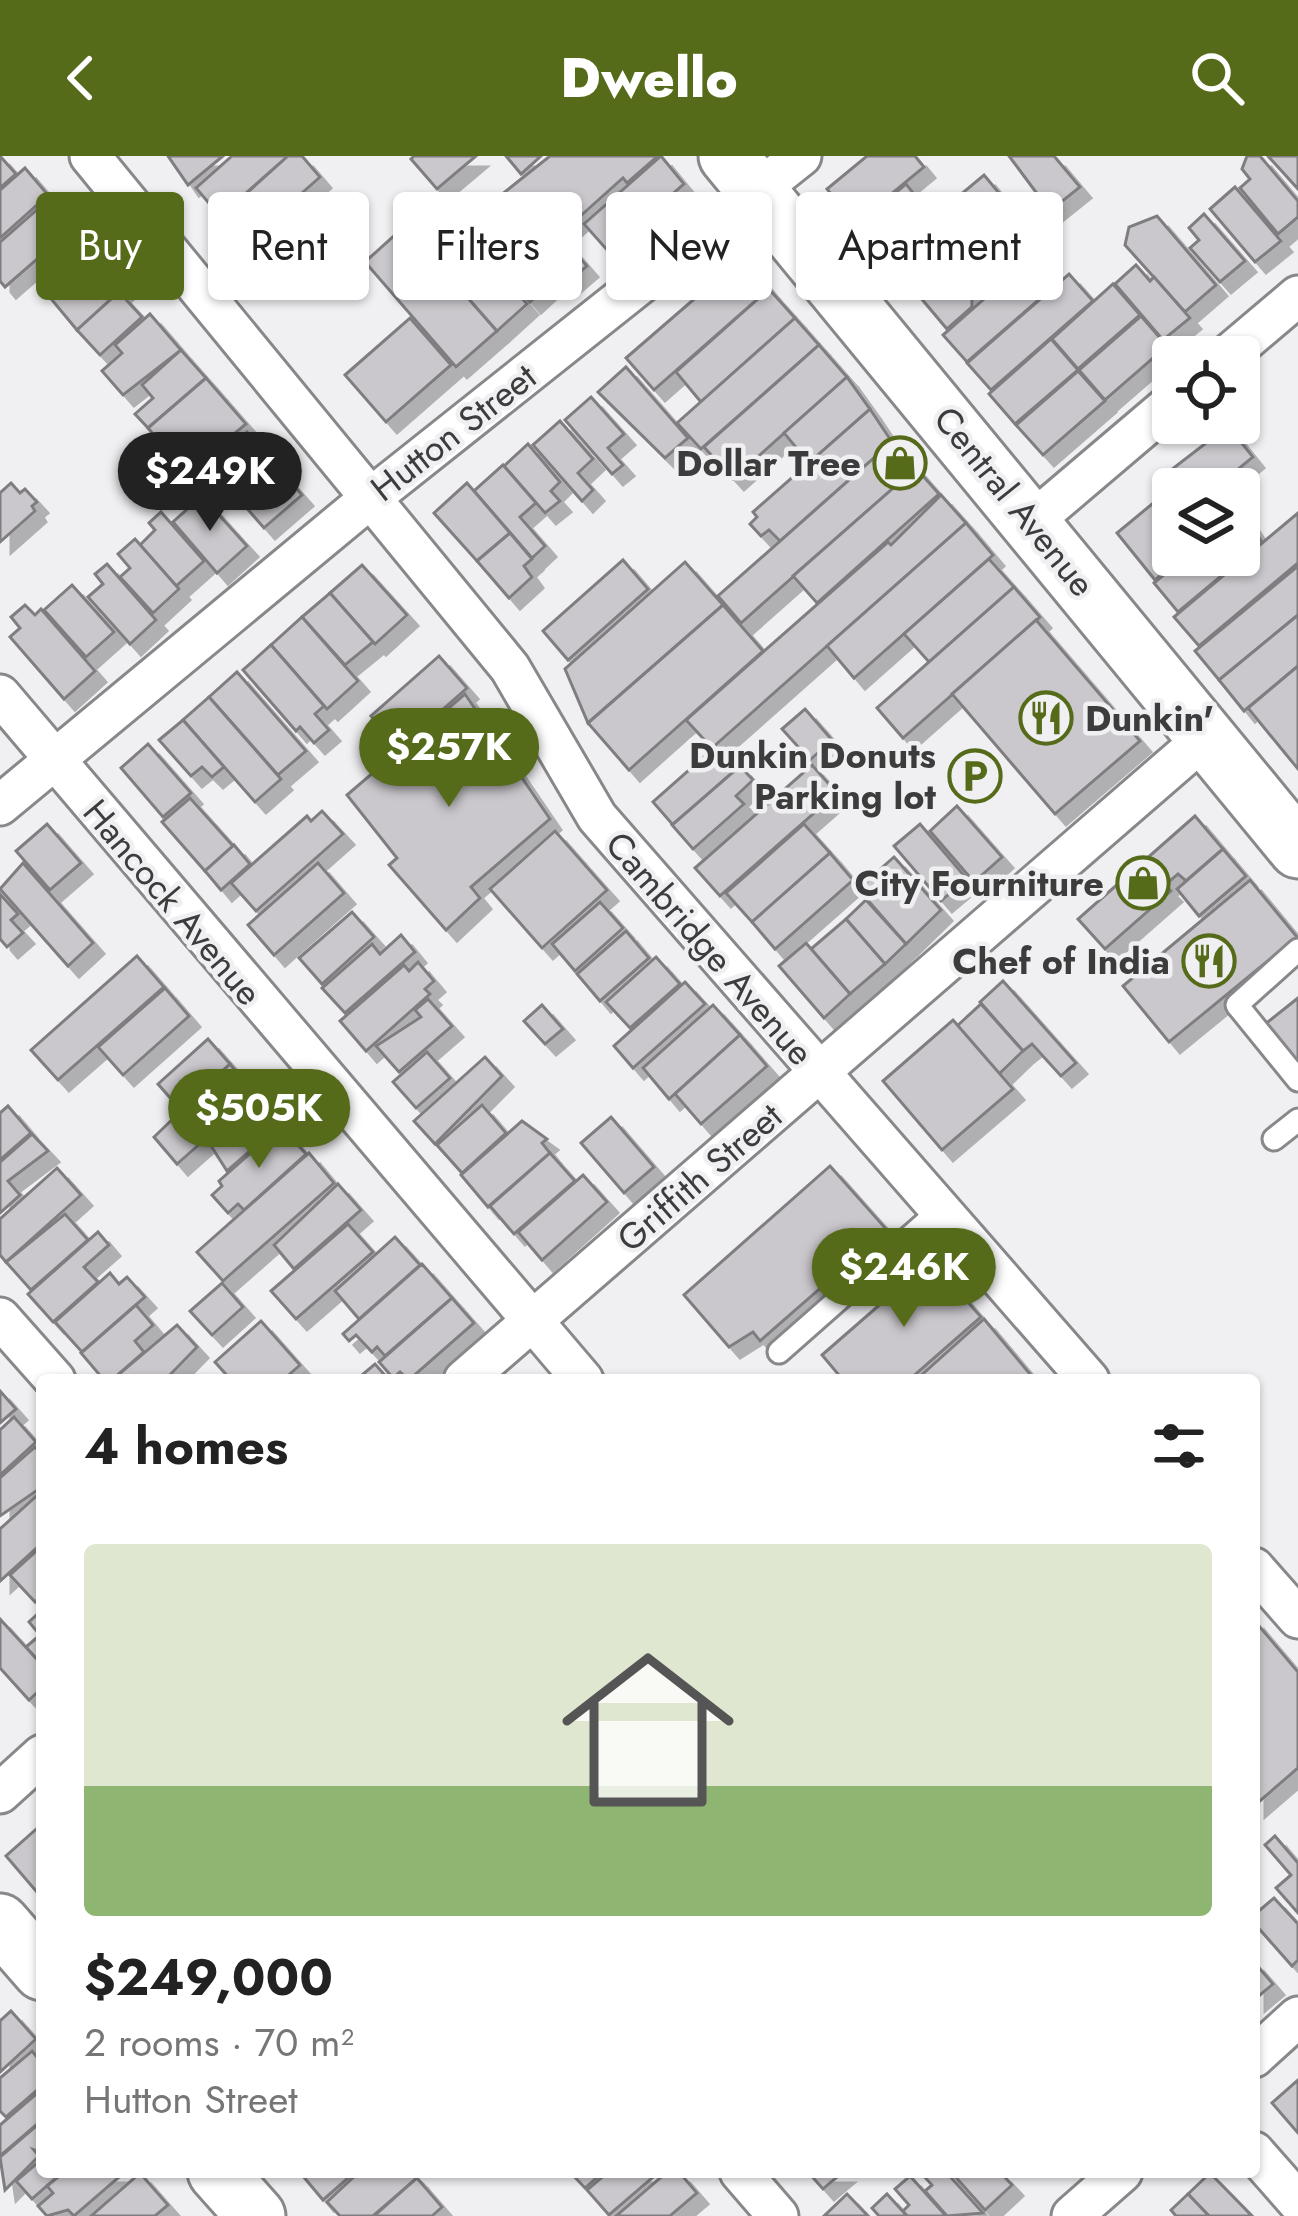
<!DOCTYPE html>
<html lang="en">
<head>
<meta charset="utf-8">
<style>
  :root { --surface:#fff; --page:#f2f2f2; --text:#222; --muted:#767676; --line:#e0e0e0; --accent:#556b1a }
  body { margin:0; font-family:Jost,sans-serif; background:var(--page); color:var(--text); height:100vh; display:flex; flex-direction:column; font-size:45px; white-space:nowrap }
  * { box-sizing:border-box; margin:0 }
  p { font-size:39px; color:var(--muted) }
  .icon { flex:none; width:66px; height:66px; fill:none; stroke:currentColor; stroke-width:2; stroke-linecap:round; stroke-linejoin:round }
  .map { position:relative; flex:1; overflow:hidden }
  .side { position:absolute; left:36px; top:1218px; width:1224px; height:804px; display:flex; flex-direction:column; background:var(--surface); border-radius:12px; box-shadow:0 3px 9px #0004 }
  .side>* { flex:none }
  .banner { position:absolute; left:36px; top:36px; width:1227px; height:108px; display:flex; gap:24px }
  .tools { position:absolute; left:1152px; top:180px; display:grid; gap:24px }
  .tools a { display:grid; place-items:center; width:108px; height:108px; border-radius:12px; background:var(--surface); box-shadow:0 3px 9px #0004; font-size:60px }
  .price { position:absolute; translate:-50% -102px; padding:0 27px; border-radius:42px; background:var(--accent); color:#fff; font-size:39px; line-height:78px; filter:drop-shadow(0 3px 6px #0008) }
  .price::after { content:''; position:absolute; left:50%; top:72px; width:36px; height:27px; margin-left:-18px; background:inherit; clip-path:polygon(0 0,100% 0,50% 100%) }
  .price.active { background:#222; color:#fff }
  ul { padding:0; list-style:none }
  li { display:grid; align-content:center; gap:24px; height:636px; padding:0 48px }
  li+li { border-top:3px solid var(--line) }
  li span { display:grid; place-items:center; height:372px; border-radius:12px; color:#555 }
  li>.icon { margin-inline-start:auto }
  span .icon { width:216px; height:216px; fill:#fffc; stroke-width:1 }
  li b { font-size:51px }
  h2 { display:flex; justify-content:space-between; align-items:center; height:144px; padding:0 48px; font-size:51px }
  .tag { padding:0 42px; border-radius:12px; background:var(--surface); box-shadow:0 3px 9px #0004; font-size:42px; line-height:108px }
  .tag.active { background:var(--accent); color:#fff }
  header { display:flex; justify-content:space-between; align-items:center; height:156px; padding:0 48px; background:var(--accent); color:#fff; font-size:54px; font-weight:800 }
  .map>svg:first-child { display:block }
  .building { fill:#cac8cc; stroke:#7f7d80; stroke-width:3; filter:url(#shadow) }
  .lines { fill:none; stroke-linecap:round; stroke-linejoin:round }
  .lane-casing { stroke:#88878a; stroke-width:27 }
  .street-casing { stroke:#88878a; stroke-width:45 }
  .secondary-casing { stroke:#88878a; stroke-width:63 }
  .lane { stroke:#fff; stroke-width:21 }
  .street { stroke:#fff; stroke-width:39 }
  .secondary { stroke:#fff; stroke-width:57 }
  .labels { text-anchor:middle; stroke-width:9; stroke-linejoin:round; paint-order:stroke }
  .street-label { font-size:36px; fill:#3c3c3d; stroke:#f0eff2 }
  .poi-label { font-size:36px; font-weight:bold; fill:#3c3c3d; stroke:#f0eff2; text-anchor:end }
</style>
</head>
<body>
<header><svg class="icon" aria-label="back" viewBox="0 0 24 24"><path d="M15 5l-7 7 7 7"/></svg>Dwello<svg class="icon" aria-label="search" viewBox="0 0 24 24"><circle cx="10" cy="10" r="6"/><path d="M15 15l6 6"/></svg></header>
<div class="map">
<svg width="1298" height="2060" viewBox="0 0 1298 2060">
  <defs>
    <filter id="shadow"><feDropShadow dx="11" dy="11" stdDeviation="0" flood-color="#0004"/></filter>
  </defs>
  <rect width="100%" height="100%" fill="#f0eff2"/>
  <g class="building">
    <polygon points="0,0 16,18 0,32"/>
    <polygon points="168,0 223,0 188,29"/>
    <polygon points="232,0 288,0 220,60 196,32"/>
    <polygon points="288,0 302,0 320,21 243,89 219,62"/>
    <polygon points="414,0 476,0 437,33 411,3"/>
    <polygon points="506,0 541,0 521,18"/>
    <polygon points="550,0 658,0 627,27 623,22 537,99 491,47"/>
    <polygon points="661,0 684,28 608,95 584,68"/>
    <polygon points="867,0 915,0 924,11 855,68 827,33"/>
    <polygon points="1009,0 1054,0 1080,31 1050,55"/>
    <polygon points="1247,0 1260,0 1298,45 1298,61 1278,78 1240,32 1250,23 1242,13"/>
    <polygon points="1268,0 1298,0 1298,33"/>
    <polygon points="25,12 48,39 0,82 0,34"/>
    <polygon points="984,19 1009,49 985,70 988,74 1013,53 1039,83 972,140 972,151 947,173 915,135 959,94 952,94 912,128 882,92 905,73 917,75"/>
    <polygon points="906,28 927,54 880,93 859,67"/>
    <polygon points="1235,31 1281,85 1255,106 1210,53"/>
    <polygon points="41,50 66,78 5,131 0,125 0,86"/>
    <polygon points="285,53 312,83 269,121 242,91"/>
    <polygon points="1204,58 1245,105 1220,126 1190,92 1199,84 1189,72"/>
    <polygon points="1157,60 1216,129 1185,156 1125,89 1129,71"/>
    <polygon points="82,68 104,94 69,125 46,99"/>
    <polygon points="405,70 497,175 456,211 365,106"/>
    <polygon points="493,78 513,100 525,89 555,123 530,146 480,89"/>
    <polygon points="560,79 587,110 564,130 537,99"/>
    <polygon points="484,99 527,148 497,175 446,117 460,105 469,113"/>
    <polygon points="98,103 123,132 77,174 52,144"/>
    <polygon points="744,103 769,133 654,234 626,202 700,138 700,131"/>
    <polygon points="1026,106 1050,134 967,206 943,179"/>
    <polygon points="1136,109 1150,125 1154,121 1190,162 1163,184 1115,128"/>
    <polygon points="1069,118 1093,145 991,234 967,207"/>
    <polygon points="1113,128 1140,159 1078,213 1052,183"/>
    <polygon points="769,133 795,162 701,246 676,216"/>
    <polygon points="119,136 142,161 100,199 77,174"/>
    <polygon points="150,158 181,194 123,239 102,215 122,197 115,189"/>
    <polygon points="1141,160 1167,190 1105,244 1079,214"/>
    <polygon points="410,162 451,209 386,266 345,219"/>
    <polygon points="795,162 819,189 701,293 677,267"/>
    <polygon points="1051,183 1078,214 1015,268 989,238"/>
    <polygon points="819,189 847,221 733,323 704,291"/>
    <polygon points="181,194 206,222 148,272 135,258 153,242 142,229"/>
    <polygon points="626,211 688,282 665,302 598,236"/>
    <polygon points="1078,215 1105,245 1043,299 1016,269"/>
    <polygon points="847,221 870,253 809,307 784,277"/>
    <polygon points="206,222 246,268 186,318 148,272"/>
    <polygon points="591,241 624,278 608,292 623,309 612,318 565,264"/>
    <polygon points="870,253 892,286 780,385 769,374 761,380 750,368 757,361 753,356"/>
    <polygon points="560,265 593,303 578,317 593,334 582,345 533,289"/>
    <polygon points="1228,270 1253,301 1214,333 1173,333 1173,399 1185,399 1155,424 1117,377 1180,325 1171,314"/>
    <polygon points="247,276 302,339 264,372 210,310"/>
    <polygon points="892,286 916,312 741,467 718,440"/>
    <polygon points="528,288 560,326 551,335 560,345 545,357 504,310"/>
    <polygon points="503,309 536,347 520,361 545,390 532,402 474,335"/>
    <polygon points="916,312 939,338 817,447 793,420"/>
    <polygon points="11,327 20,337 25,333 37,346 32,350 35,355 0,386 0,337"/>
    <polygon points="467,327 510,377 477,405 434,357"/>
    <polygon points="941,339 966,367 712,592 686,564 888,386 891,389"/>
    <polygon points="202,340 247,390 217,417 173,366"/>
    <polygon points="1241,353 1262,386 1178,456 1154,427 1187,399 1239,399"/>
    <polygon points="161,356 204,405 176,430 140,389 155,374 149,367"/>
    <polygon points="1298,357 1298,407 1199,490 1174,461"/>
    <polygon points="966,367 993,399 854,522 827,490"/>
    <polygon points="510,377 532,403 524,410 532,421 509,442 477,405"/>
    <polygon points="135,383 179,433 153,457 120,421 130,412 118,398"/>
    <polygon points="989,403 1014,431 929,506 904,478"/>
    <polygon points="623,404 648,433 568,504 543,475"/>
    <polygon points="685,406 723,449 588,567 565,513"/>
    <polygon points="107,408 156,464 130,488 88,441 103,428 95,418"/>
    <polygon points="362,409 407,459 375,488 330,437"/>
    <polygon points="1298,410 1298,459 1219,524 1195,495"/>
    <polygon points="72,429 114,476 86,501 44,454"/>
    <polygon points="1014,431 1040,461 903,582 877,552"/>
    <polygon points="330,437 373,486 345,509 302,461"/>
    <polygon points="25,449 35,459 41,453 95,515 64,543 10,481 20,472 11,461"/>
    <polygon points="723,449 763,495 629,614 588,567"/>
    <polygon points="1298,459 1298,510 1244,555 1219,524"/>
    <polygon points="302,461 358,525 327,553 271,489"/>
    <polygon points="1036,464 1140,585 1055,658 952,538"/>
    <polygon points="271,489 324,550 315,558 329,574 314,587 300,571 296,575 243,514"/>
    <polygon points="439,500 467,532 399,592 371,560"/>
    <polygon points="1298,510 1298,613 1248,552"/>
    <polygon points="237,516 306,595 278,619 209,541"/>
    <polygon points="465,538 550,663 471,731 480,742 446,774 389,709 397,702 347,639"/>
    <polygon points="209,541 281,623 255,646 183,564"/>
    <polygon points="805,553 832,584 810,604 782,573"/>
    <polygon points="183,564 224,611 212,621 202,611 191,620 159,584"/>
    <polygon points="148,588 191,637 163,661 121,612"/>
    <polygon points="715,591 740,610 673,669 653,646"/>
    <polygon points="812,609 837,637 720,740 695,712"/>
    <polygon points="740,610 753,624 736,640 744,648 693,693 672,669"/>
    <polygon points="190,642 233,690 205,715 162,666"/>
    <polygon points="957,650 1002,701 974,726 930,675"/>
    <polygon points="322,655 343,678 256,755 231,727 307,660 311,665"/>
    <polygon points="1195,660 1223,693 1186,725 1178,718 1165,729 1171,735 1105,793 1078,763"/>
    <polygon points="47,668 81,707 50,734 16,695"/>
    <polygon points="804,668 830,697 752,766 726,737"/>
    <polygon points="920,668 967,723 941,745 894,690"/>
    <polygon points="555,675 607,734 542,792 490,733"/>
    <polygon points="234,689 250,708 221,734 205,715"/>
    <polygon points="1223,693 1246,720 1199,760 1177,733"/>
    <polygon points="830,697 853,724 775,793 752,766"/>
    <polygon points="894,701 941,754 906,788 858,733"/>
    <polygon points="23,707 93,787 68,810 0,733"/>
    <polygon points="318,707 344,737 274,799 248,769"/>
    <polygon points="1250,724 1297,781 1169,886 1123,830"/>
    <polygon points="0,738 18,758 11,764 23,777 7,791 0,783"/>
    <polygon points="866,744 906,788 885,808 846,763"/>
    <polygon points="600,746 623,772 575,815 552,788"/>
    <polygon points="352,756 374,781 322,828 299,802"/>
    <polygon points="846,763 885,808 850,838 811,793"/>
    <polygon points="626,775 649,802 600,845 577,818"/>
    <polygon points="401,779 415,796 345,857 322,832 372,788 380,798"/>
    <polygon points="806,787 850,838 824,862 779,810"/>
    <polygon points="137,800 164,831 58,924 31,894"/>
    <polygon points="656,801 680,828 630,872 606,846"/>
    <polygon points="418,806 434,825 425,833 430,838 366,895 340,865 404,809 409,815"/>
    <polygon points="1003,825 1076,907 1061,920 1032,888 1023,895 980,846"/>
    <polygon points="685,826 705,848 633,912 614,890"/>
    <polygon points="165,832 189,860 123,919 98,891"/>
    <polygon points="1298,842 1298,912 1264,869"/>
    <polygon points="428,843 452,870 399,916 376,890 421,861 415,854"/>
    <polygon points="981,848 1023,895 999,918 957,870"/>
    <polygon points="542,849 563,873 545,888 524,865"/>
    <polygon points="713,849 740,879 669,943 643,912"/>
    <polygon points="953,864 1013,933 942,994 883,925"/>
    <polygon points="740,879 767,910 701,968 675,938"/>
    <polygon points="208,883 230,908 180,953 158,928"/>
    <polygon points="427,896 450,922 416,952 393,926"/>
    <polygon points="485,901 502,920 435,988 414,965"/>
    <polygon points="230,908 255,939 177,1008 154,981"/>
    <polygon points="255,939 281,968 227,1015 206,982"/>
    <polygon points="482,949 506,977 462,1017 437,989"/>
    <polygon points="8,950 31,977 0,1004 0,957"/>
    <polygon points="611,961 654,1011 624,1037 581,987"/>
    <polygon points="522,965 547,983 542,987 550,997 488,1051 461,1019"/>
    <polygon points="281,970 306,998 244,1054 238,1048 228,1057 212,1039 222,1030 219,1025"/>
    <polygon points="32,978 48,995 8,1025 20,1039 0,1057 0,1006"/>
    <polygon points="309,997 334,1027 223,1125 197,1096"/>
    <polygon points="550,997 575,1025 514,1078 490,1050"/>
    <polygon points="830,1010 887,1074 760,1185 753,1176 729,1191 684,1139"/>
    <polygon points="57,1012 81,1039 6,1106 0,1099 0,1063"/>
    <polygon points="583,1019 607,1046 542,1104 518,1076"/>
    <polygon points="338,1028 361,1054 294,1113 274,1089"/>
    <polygon points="65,1058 88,1084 31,1134 6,1106"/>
    <polygon points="348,1068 373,1096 296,1163 271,1135"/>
    <polygon points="98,1076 109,1089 84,1111 98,1126 53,1166 28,1138"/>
    <polygon points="395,1081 420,1109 359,1163 335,1135"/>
    <polygon points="931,1104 981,1161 909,1224 843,1224 822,1199"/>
    <polygon points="422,1108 452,1142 385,1200 377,1191 372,1196 356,1179 349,1185 343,1178"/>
    <polygon points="110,1117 119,1128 127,1121 145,1141 82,1196 55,1166"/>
    <polygon points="222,1127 243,1151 212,1179 190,1155"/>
    <polygon points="452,1142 474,1167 409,1224 400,1216 393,1222 379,1206"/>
    <polygon points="136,1149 153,1169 135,1185 144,1196 112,1224 104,1224 81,1197"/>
    <polygon points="984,1163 1035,1224 916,1224"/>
    <polygon points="261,1165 300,1209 283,1224 231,1224 215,1206"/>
    <polygon points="177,1169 197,1191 165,1224 112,1224"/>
    <polygon points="375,1208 389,1224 356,1224"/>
    <polygon points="0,1235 16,1253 0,1267"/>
    <polygon points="14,1261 36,1286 0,1319 0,1274"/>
    <polygon points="35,1291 42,1299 42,1331 0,1360 0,1322"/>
    <polygon points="42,1335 42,1387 0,1425 0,1373"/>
    <polygon points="42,1390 42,1440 35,1446 10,1419"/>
    <polygon points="42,1454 42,1509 26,1491 40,1479 29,1466"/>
    <polygon points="0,1463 42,1509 42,1532 29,1544 0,1512"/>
    <polygon points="1254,1464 1298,1516 1298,1612 1254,1650"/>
    <polygon points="42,1668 42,1742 6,1700"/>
    <polygon points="1275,1680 1298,1707 1298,1757 1276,1732 1291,1719 1265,1689"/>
    <polygon points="1274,1742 1298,1768 1298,1804 1292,1810 1254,1767 1254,1759"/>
    <polygon points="1254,1806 1273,1828 1254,1844"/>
    <polygon points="11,1855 36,1883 0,1916 0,1865"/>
    <polygon points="32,1895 42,1907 42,1930 6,1961 0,1955 0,1922"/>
    <polygon points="1298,1924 1298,1977 1272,1947"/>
    <polygon points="42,1933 42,1964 0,2000 0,1969"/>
    <polygon points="42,1965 42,1997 34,1994 39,2000 5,2034 0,2001"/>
    <polygon points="42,2003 42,2016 63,2016 32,2043 16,2025"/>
    <polygon points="64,2016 125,2016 74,2060 68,2054 47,2060 38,2050 53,2037 47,2030"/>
    <polygon points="306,2016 355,2016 323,2044 302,2019"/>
    <polygon points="359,2016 411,2016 417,2022 373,2060 340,2060 327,2046"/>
    <polygon points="570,2016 603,2016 585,2032"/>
    <polygon points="608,2016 657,2016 658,2017 609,2059 587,2034"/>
    <polygon points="667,2016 679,2016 697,2037 670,2060 616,2060"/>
    <polygon points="808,2016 843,2016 823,2033"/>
    <polygon points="920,2016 946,2016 983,2057 947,2060 925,2035 932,2029"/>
    <polygon points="951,2016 1000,2016 1012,2029 985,2054"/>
    <polygon points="140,2017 168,2049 155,2060 91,2060"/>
    <polygon points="1210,2017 1252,2060 1209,2060 1188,2038"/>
    <polygon points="910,2020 946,2060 907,2060 903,2055 909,2049 895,2033"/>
    <polygon points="417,2022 442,2051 432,2060 374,2060"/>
    <polygon points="847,2038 868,2060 824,2060"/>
    <polygon points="887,2038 907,2060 879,2060 872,2052"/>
    <polygon points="1188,2038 1209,2060 1176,2060 1171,2054"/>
  </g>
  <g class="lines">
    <g class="lane-casing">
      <g id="lane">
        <polyline points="1298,794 1237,849 1298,924"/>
        <polyline points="1274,983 1298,964"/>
        <polyline points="779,1196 939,1055"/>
      </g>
    </g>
    <g class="street-casing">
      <g id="street">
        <polyline points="90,0 510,512 597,661 1089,1224"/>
        <polyline points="1226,201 1298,140"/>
        <polyline points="1033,365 1173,246"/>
        <polyline points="0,539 583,1224"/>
        <polyline points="0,649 368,344 801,0"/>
        <polyline points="0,1162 55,1224"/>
        <polyline points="464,1224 1206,581"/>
        <polyline points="1254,1412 1298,1462"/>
        <polyline points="0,1637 42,1599"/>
        <polyline points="1254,1901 1298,1861"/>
        <polyline points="1254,1996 1298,2046"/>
        <polyline points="740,2016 778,2060"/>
        <polyline points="1072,2060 1122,2016"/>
      </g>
    </g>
    <g class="secondary-casing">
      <g id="secondary">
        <polyline points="728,0 1298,693"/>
        <polyline points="0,1767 42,1815"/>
        <polyline points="217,2016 256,2060"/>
      </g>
    </g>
    <use href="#lane" class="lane"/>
    <use href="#street" class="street"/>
    <use href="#secondary" class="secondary"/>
  </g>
  <defs>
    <g id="shop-ring" transform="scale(2.7)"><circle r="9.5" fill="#f0eff2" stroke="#556b1a" stroke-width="1.5"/><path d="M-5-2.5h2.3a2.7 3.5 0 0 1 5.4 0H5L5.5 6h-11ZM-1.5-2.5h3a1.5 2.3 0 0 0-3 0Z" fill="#556b1a"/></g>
    <g id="restaurant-ring" transform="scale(2.7)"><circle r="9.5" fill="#f0eff2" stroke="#556b1a" stroke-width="1.5"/><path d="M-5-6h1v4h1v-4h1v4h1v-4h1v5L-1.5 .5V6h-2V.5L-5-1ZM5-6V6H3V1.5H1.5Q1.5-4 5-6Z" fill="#556b1a"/></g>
    <g id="parking-ring" transform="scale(2.7)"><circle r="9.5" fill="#f0eff2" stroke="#556b1a" stroke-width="1.5"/><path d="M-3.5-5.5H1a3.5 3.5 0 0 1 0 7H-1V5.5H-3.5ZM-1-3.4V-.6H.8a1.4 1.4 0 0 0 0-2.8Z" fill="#556b1a"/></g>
  </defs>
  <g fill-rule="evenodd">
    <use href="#shop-ring" x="900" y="307"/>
    <use href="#restaurant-ring" x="1046" y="562"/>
    <use href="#parking-ring" x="975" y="620"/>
    <use href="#shop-ring" x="1143" y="727"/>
    <use href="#restaurant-ring" x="1209" y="805"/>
  </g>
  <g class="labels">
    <g class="street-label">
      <text transform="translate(453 276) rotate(-38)" y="13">Hutton Street</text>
      <text transform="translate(1015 345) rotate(51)" y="13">Central Avenue</text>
      <text transform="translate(173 746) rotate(50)" y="13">Hancock Avenue</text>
      <text transform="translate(710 792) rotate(49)" y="13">Cambridge Avenue</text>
      <text transform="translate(699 1021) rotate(-41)" y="13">Griffith Street</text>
    </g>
    <g class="poi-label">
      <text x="861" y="320">Dollar Tree</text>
      <text x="1085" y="575" text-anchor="start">Dunkin'</text>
      <text x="936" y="612">Dunkin Donuts<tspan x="936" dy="41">Parking lot</tspan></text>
      <text x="1104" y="740">City Fourniture</text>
      <text x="1170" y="818">Chef of India</text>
    </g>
  </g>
</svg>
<div class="tools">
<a><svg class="icon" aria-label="locate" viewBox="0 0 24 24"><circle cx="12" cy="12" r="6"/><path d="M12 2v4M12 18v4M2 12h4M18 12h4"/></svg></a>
<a><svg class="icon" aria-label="layers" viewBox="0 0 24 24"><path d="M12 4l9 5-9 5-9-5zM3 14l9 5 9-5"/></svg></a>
</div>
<b class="price active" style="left:210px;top:378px">$249K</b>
<b class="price" style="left:449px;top:654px">$257K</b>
<b class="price" style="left:259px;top:1015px">$505K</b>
<b class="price" style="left:904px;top:1174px">$246K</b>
<div class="banner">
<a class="tag active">Buy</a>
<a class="tag">Rent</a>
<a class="tag">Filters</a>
<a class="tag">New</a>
<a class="tag">Apartment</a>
</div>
<section class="side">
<h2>4 homes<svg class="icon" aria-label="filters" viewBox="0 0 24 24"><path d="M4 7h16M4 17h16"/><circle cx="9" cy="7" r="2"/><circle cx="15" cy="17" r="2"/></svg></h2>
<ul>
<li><span style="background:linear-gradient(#dfe7d0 65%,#8fb573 0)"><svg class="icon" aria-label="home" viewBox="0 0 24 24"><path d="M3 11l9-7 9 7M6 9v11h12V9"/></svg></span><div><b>$249,000</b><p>2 rooms · 70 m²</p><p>Hutton Street</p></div></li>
</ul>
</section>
</div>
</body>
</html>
